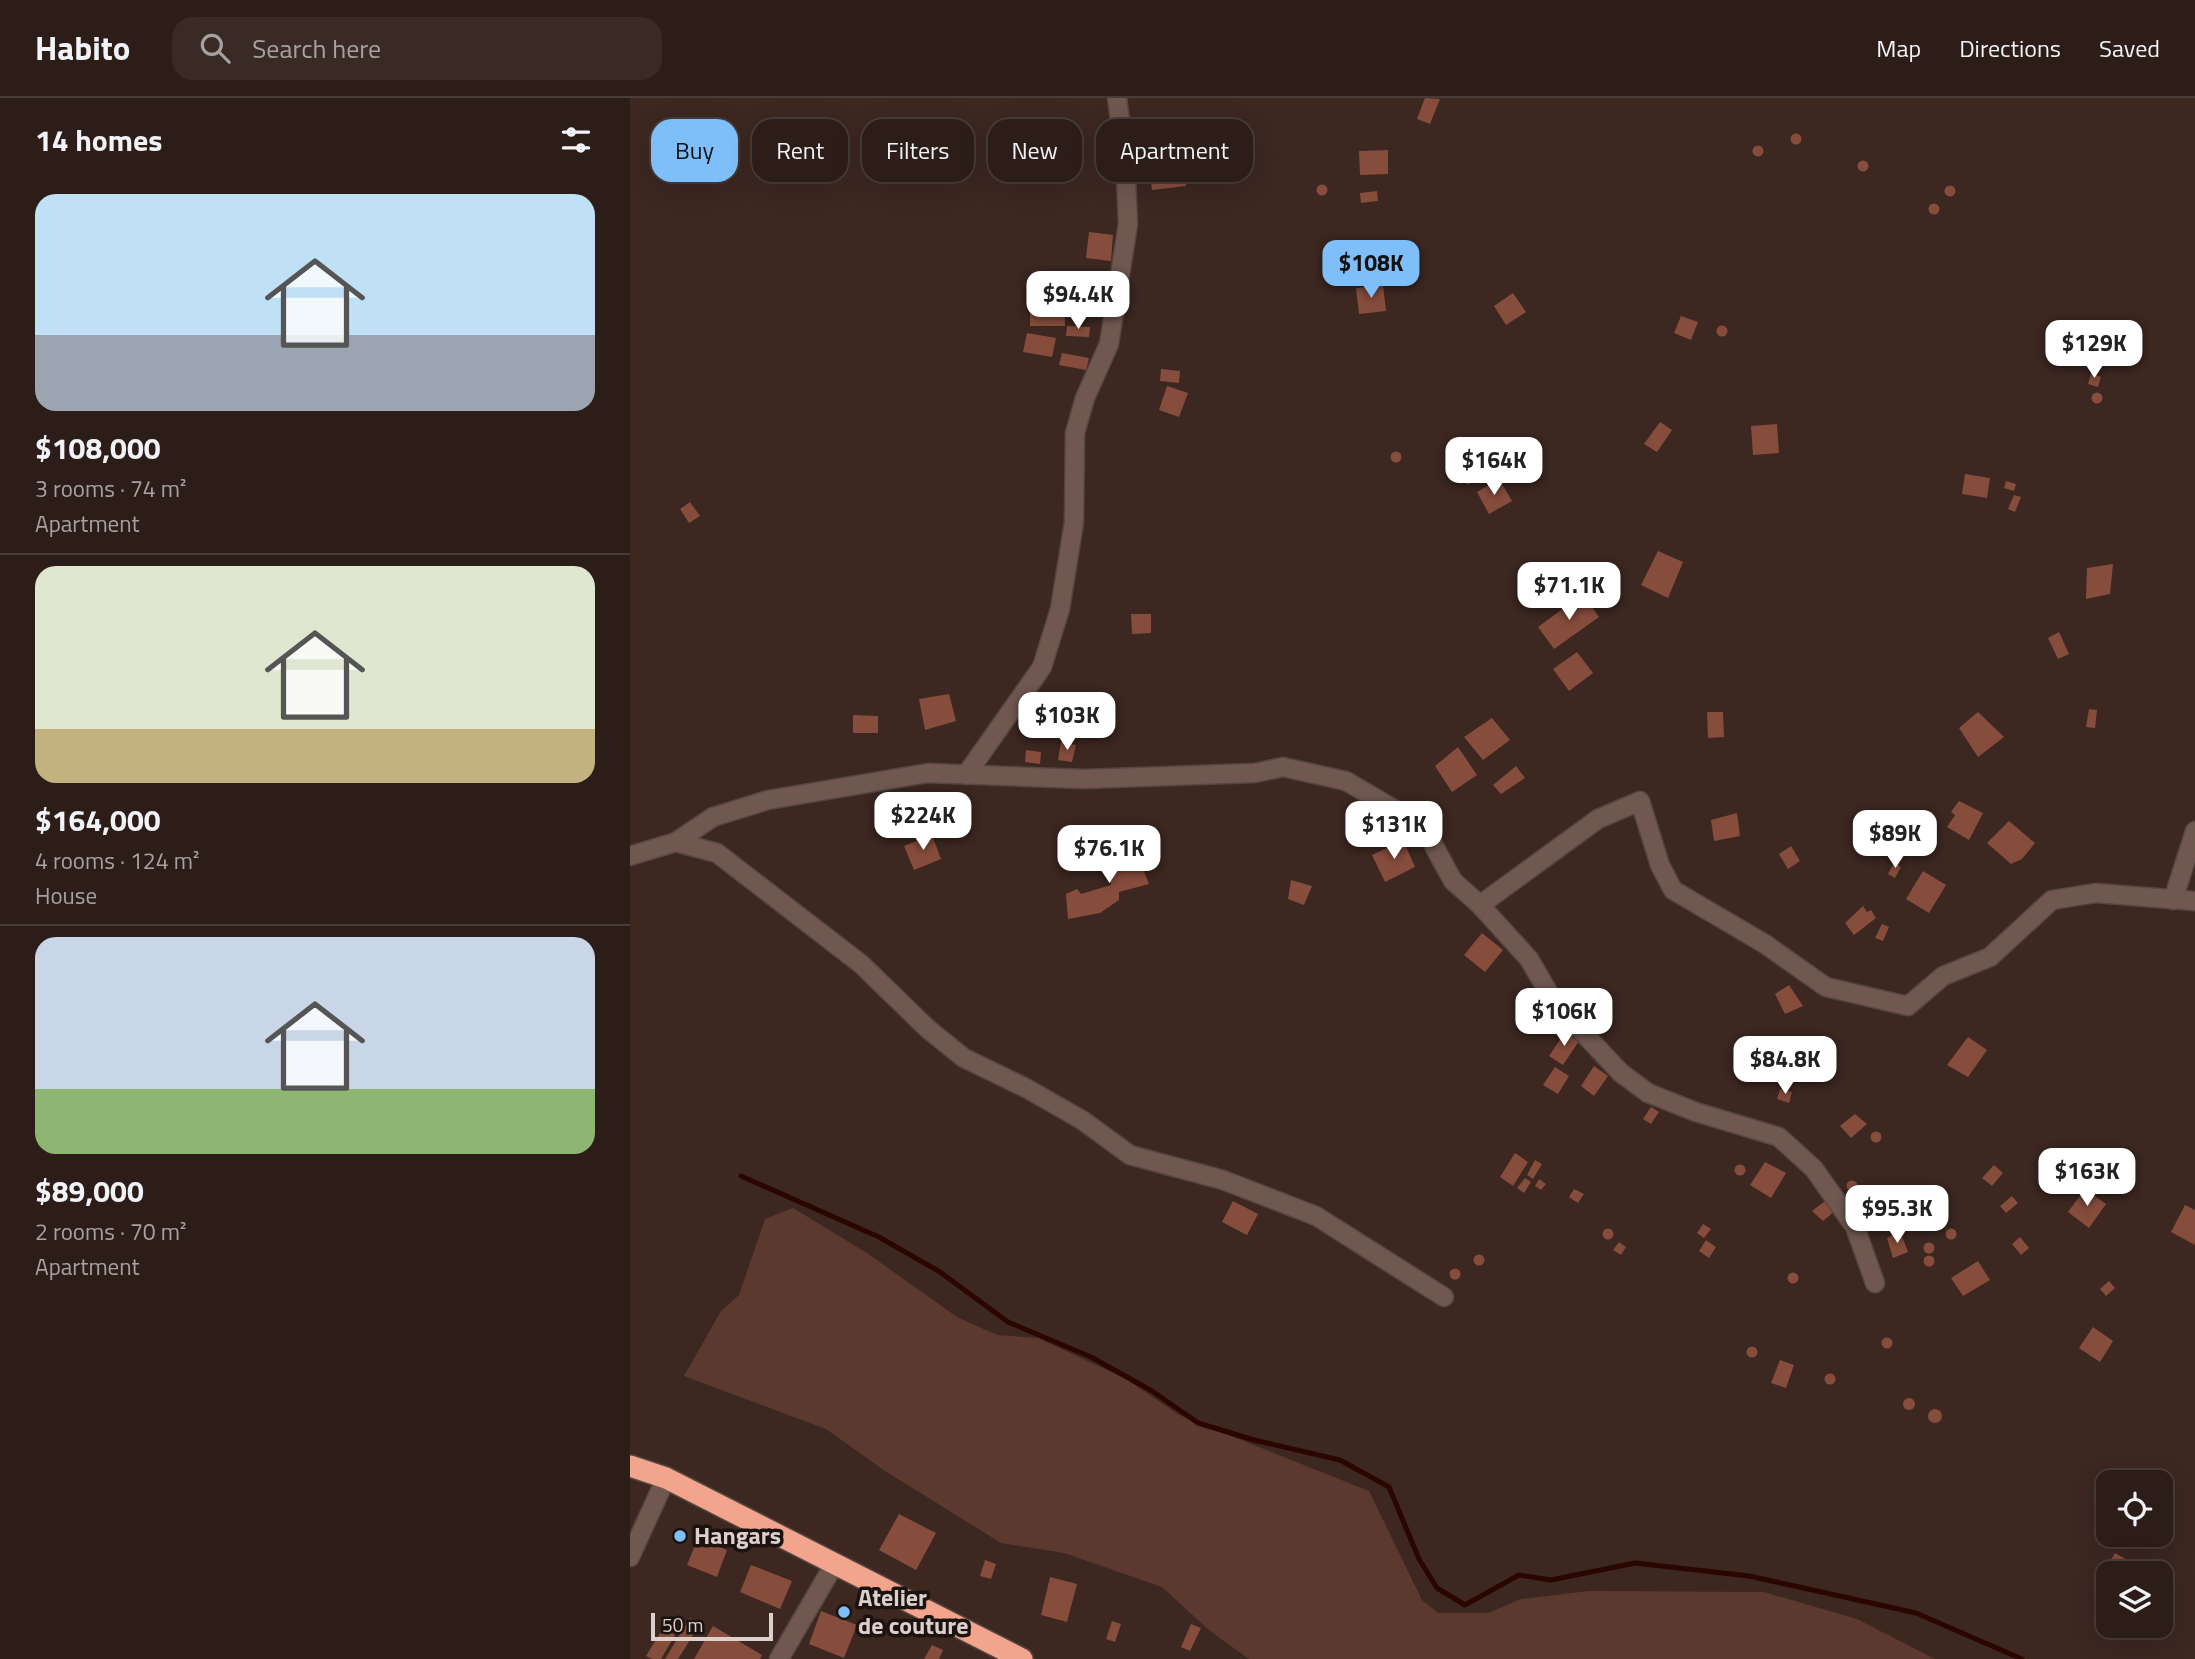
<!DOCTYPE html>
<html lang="en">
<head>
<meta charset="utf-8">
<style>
  :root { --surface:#2d1d19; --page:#392a26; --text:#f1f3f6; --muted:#a7a2a2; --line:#483b38; --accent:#7ebef9 }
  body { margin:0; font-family:"Titillium Web",sans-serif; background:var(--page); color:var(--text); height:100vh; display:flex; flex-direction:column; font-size:26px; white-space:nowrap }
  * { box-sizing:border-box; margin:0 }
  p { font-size:23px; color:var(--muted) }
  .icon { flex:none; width:38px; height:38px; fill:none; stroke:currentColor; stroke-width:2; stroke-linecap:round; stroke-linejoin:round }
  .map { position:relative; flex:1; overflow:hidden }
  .sheet { display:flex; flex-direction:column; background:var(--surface); width:630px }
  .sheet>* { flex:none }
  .hud { position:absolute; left:21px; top:21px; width:665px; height:63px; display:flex; gap:14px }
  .controls { position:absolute; left:1466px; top:1372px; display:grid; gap:14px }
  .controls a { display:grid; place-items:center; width:77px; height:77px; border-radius:14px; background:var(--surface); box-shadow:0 7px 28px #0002,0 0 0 2px var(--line); font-size:35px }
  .scale { position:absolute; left:21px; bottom:18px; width:122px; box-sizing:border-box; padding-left:7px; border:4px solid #ddcfcb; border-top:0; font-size:19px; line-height:24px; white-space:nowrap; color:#ddcfcb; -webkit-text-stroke:5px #1c1310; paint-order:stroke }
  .price { position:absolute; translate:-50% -60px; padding:0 16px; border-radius:14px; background:#fff; color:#222; font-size:23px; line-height:46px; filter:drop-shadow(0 2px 4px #0008) }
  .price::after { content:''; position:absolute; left:50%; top:42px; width:21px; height:16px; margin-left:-10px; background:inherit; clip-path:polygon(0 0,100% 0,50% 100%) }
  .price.current { background:var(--accent); color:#111 }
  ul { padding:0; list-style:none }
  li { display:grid; align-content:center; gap:14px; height:371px; padding:0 35px }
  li+li { border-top:2px solid var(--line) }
  li span { display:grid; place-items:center; height:217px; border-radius:21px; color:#555 }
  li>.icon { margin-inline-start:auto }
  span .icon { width:126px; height:126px; fill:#fffc; stroke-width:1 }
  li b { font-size:30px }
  h2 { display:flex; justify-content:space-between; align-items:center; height:84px; padding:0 35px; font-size:30px }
  .chip { padding:0 24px; border-radius:21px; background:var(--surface); box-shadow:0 7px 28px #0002,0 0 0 2px var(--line); font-size:24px; line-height:63px }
  .chip.current { background:var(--accent); color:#111 }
  header { display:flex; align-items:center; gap:42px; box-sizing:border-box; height:98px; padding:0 35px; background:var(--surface); border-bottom:2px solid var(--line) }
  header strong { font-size:33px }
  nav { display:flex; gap:38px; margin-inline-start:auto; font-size:24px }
  .search { width:490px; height:63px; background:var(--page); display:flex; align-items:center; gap:18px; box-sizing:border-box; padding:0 24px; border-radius:21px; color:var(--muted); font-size:26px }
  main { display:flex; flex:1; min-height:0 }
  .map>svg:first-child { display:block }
  .green { fill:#5c392e }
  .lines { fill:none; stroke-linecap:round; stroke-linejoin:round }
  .stream { stroke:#2b0500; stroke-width:5 }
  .building { fill:#874d3c }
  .minor-casing { stroke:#564540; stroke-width:21 }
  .highway-casing { stroke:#564540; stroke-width:24 }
  .minor { stroke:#705851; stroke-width:18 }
  .highway { stroke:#f3a48c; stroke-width:21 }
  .poi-dot { fill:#7ebef9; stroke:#1c1310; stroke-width:2.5 }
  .labels { text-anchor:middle; stroke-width:7; stroke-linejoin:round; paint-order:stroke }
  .poi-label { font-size:24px; font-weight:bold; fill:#ddcfcb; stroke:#1c1310; text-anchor:start }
</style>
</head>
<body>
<header>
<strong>Habito</strong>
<div class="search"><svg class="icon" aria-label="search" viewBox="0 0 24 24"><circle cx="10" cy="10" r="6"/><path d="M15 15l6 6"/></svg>Search here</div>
<nav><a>Map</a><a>Directions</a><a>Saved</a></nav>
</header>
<main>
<section class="sheet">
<h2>14 homes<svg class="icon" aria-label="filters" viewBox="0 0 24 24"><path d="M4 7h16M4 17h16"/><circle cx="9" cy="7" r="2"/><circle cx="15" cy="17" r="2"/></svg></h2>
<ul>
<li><span style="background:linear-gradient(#bfe0f5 65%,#9aa5b1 0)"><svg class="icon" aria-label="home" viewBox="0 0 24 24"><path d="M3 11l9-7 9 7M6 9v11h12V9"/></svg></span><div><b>$108,000</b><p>3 rooms · 74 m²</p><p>Apartment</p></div></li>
<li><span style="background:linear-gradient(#dfe7d0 75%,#c2b280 0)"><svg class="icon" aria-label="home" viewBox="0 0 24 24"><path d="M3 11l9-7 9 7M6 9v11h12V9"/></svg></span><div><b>$164,000</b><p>4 rooms · 124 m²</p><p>House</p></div></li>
<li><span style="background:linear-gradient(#c9d6e8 70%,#8fb573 0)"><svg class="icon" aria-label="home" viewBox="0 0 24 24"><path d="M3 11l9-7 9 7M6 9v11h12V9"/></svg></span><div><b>$89,000</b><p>2 rooms · 70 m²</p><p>Apartment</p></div></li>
</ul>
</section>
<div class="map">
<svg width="1565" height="1561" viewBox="0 0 1565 1561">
  <rect width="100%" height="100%" fill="#3c2721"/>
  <polygon class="green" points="163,1110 237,1155 327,1219 367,1237 408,1240 496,1281 549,1317 739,1393 792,1502 808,1515 858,1515 891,1501 959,1493 1134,1494 1227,1521 1305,1561 619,1561 580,1533 532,1489 434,1455 371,1445 255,1373 196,1331 54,1278 91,1213 109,1197 135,1121"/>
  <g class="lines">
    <polyline class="stream" points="111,1078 249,1139 310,1174 378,1224 461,1259 522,1293 568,1325 624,1342 710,1362 759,1389 789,1461 807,1490 835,1507 889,1477 921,1482 1005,1465 1119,1478 1286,1515 1392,1561"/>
  </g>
  <g class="building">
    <polygon points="795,0 810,1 800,26 787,21"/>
    <circle cx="1166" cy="41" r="5.5"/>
    <circle cx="1128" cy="53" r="5.5"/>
    <polygon points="758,52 758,76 730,77 729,53"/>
    <polygon points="552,56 556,88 522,92 518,60"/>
    <circle cx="1233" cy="68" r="5.5"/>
    <circle cx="692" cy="92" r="5.5"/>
    <circle cx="1320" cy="93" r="5.5"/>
    <polygon points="747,93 748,103 731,105 730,95"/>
    <circle cx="1304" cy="111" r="5.5"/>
    <polygon points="459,134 483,137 481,163 456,160"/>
    <polygon points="753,187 756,213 729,216 726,190"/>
    <polygon points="883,195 896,214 876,227 864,208"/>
    <polygon points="434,197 435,228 400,228 400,198"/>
    <polygon points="1051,218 1068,224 1061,242 1044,235"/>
    <circle cx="1092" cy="233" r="5.5"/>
    <polygon points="437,228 460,229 459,239 436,238"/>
    <polygon points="397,235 426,240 422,259 393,254"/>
    <polygon points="432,255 459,260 456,272 429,267"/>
    <polygon points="531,271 550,273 549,285 530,283"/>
    <polygon points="1461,275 1471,279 1468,289 1458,286"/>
    <polygon points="537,288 558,295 549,319 529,312"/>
    <circle cx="1467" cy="300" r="5.5"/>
    <polygon points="1030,324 1042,332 1027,354 1014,346"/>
    <polygon points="1147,326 1149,355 1123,357 1121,328"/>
    <circle cx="766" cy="359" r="5.5"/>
    <polygon points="849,358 858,374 837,387 830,371"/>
    <polygon points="1335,376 1360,380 1357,400 1332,396"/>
    <polygon points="869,381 882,403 859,416 847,394"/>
    <polygon points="1376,383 1386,386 1384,393 1374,390"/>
    <polygon points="1384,397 1391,399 1385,414 1378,411"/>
    <polygon points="60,404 70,418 59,425 50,411"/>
    <polygon points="1028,453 1053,464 1038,500 1011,487"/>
    <polygon points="1483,466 1480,496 1456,501 1457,470"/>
    <polygon points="953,496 969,519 924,551 908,529"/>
    <polygon points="501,516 521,516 521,535 502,536"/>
    <polygon points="1429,534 1439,556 1428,561 1418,540"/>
    <polygon points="947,554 963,575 939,593 923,571"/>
    <polygon points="319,596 326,623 295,632 289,601"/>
    <polygon points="421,602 450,605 447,634 418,631"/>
    <polygon points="1459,611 1467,612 1465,630 1456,629"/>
    <polygon points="1077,614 1093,614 1094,639 1078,640"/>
    <polygon points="1348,614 1374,639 1348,659 1329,630"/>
    <polygon points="223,617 248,618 248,635 223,635"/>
    <polygon points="862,620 880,642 853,662 834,639"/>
    <polygon points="431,644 446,647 442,664 428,662"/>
    <polygon points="828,649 847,677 822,694 805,668"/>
    <polygon points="396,652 411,654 410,666 395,664"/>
    <polygon points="886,668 895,680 871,696 863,687"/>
    <polygon points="1329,703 1353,715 1339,742 1317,729 1325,717 1321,714"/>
    <polygon points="1107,715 1110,738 1084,743 1081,722"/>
    <polygon points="1379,723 1405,745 1392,761 1381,766 1357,745"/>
    <polygon points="302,737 311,761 284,772 274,748"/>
    <polygon points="773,742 785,769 755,784 742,757"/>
    <polygon points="504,748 519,786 489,794 489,802 470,815 438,821 436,796 447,791 451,796 481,787 476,755"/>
    <polygon points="1161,748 1170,763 1158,771 1149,756"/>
    <polygon points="1264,765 1271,769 1265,780 1258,776"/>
    <polygon points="1293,773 1316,787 1299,815 1276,801"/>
    <polygon points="661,782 682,788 674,807 658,801"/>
    <polygon points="1233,808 1237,814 1241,812 1246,820 1224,837 1215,825"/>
    <polygon points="1252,826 1259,829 1253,843 1245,840"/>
    <polygon points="852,835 873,852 855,874 834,857"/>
    <polygon points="1159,887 1173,908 1155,916 1145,896"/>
    <polygon points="935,934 949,943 933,967 919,958"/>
    <polygon points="1338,939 1357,952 1338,979 1317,967"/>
    <polygon points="964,968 978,978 964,998 951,988"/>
    <polygon points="925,969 939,978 928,996 913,987"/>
    <polygon points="1150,991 1162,994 1159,1005 1147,1001"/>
    <polygon points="1021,1009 1029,1014 1021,1026 1013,1021"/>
    <polygon points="1225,1016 1237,1026 1221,1040 1210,1028"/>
    <circle cx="1246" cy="1039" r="5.5"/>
    <polygon points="885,1055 898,1064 883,1088 870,1079"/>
    <polygon points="905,1062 912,1066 903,1081 897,1077"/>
    <polygon points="1135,1064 1156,1075 1141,1100 1120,1087"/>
    <circle cx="1110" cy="1072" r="5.5"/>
    <polygon points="1364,1067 1373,1075 1362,1088 1352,1080"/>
    <polygon points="895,1080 901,1084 894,1095 887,1090"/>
    <polygon points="909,1081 916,1086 911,1092 905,1088"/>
    <circle cx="1222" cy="1088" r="5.5"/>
    <polygon points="944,1091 954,1096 948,1105 939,1099"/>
    <polygon points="1455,1091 1476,1106 1459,1130 1438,1114"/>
    <polygon points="1382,1098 1388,1105 1376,1115 1370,1108"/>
    <polygon points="603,1103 628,1116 617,1137 592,1124"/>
    <polygon points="1195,1103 1206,1112 1193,1123 1182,1113"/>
    <polygon points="1555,1107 1565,1112 1565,1147 1541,1134"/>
    <polygon points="1073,1126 1081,1131 1074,1140 1067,1135"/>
    <circle cx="978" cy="1136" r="5.5"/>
    <circle cx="1321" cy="1136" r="5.5"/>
    <polygon points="1270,1133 1278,1154 1263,1160 1257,1140"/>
    <polygon points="1390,1139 1399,1150 1391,1157 1382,1146"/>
    <polygon points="1076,1142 1086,1149 1079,1160 1069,1153"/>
    <polygon points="989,1144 996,1149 991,1157 983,1152"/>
    <circle cx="1299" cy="1150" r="5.5"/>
    <circle cx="849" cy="1162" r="5.5"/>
    <circle cx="1299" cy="1163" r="5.5"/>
    <polygon points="1348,1163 1360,1182 1333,1198 1321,1180"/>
    <circle cx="825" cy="1176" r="5.5"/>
    <circle cx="1163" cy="1180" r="5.5"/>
    <polygon points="1479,1183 1485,1190 1476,1198 1470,1191"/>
    <polygon points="1463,1229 1483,1243 1470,1264 1449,1250"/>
    <circle cx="1257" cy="1245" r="5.5"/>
    <circle cx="1122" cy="1254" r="5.5"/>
    <polygon points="1150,1262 1164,1267 1156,1290 1141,1285"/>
    <circle cx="1200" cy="1281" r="5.5"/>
    <circle cx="1279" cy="1306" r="6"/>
    <circle cx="1305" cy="1318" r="7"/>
    <polygon points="269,1416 306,1435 286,1472 249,1452"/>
    <polygon points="68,1440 97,1452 87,1479 57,1467"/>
    <polygon points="1485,1455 1508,1468 1505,1475 1479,1477 1474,1474"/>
    <polygon points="355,1462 366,1466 361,1481 350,1478"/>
    <polygon points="121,1467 162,1483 150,1511 110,1494"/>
    <polygon points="420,1479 447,1486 437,1524 411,1517"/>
    <polygon points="191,1513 227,1527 214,1560 179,1546"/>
    <polygon points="60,1520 70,1526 48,1561 35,1561"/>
    <polygon points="482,1523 491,1526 485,1544 476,1541"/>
    <polygon points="561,1526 571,1530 560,1553 551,1549"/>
    <polygon points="83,1528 132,1557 130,1561 64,1561"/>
    <polygon points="33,1530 45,1537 31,1561 22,1561 16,1558"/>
    <polygon points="302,1547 313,1552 309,1561 294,1561"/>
  </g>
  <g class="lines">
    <g class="minor-casing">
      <g id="minor">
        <polyline points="336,677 412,569 430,511 444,424 445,335 455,300 479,246 498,126 495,58 487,0"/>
        <polyline points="46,744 87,755 231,866 298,931 334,960 396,990 452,1022 500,1057 593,1082 686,1118 814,1199"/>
        <polyline points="0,758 46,744 83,719 138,702 298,675 454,681 625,675 653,669 716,683 793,728 823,783 850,807 899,861 924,904 991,975 1018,995 1066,1014 1149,1039 1184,1071 1225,1129 1245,1185"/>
        <polyline points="1543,802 1565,733"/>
        <polyline points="850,807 968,721 1010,703 1030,767 1043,792 1135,846 1196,889 1278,908 1313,878 1360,859 1422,802 1466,795 1565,803"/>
        <polyline points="0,1459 36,1380"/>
        <polyline points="149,1561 205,1465"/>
      </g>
    </g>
    <g class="highway-casing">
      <polyline id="highway" points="0,1368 36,1380 392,1561"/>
    </g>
    <use href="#minor" class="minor"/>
    <use href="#highway" class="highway"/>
  </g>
  <g class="poi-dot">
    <circle cx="50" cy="1438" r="7"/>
    <circle cx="214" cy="1514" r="7"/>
  </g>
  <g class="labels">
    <g class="poi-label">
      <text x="64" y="1446">Hangars</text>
      <text x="228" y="1508">Atelier<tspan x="228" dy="28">de couture</tspan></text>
    </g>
  </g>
</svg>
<div class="controls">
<a><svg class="icon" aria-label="locate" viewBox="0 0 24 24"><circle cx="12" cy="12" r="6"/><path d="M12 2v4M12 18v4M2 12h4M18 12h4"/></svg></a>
<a><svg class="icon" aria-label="layers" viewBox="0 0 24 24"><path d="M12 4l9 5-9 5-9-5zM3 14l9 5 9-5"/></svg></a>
</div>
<div class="scale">50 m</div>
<b class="price current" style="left:741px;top:202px">$108K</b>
<b class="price" style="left:448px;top:233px">$94.4K</b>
<b class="price" style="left:1464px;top:282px">$129K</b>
<b class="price" style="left:864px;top:399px">$164K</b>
<b class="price" style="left:939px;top:524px">$71.1K</b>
<b class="price" style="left:437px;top:654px">$103K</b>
<b class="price" style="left:293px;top:754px">$224K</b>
<b class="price" style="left:764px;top:763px">$131K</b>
<b class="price" style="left:1265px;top:772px">$89K</b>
<b class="price" style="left:479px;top:787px">$76.1K</b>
<b class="price" style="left:934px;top:950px">$106K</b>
<b class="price" style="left:1155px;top:998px">$84.8K</b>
<b class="price" style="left:1457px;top:1110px">$163K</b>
<b class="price" style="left:1267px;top:1147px">$95.3K</b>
<div class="hud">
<a class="chip current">Buy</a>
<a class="chip">Rent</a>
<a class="chip">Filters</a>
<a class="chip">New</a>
<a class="chip">Apartment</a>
</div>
</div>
</main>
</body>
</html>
